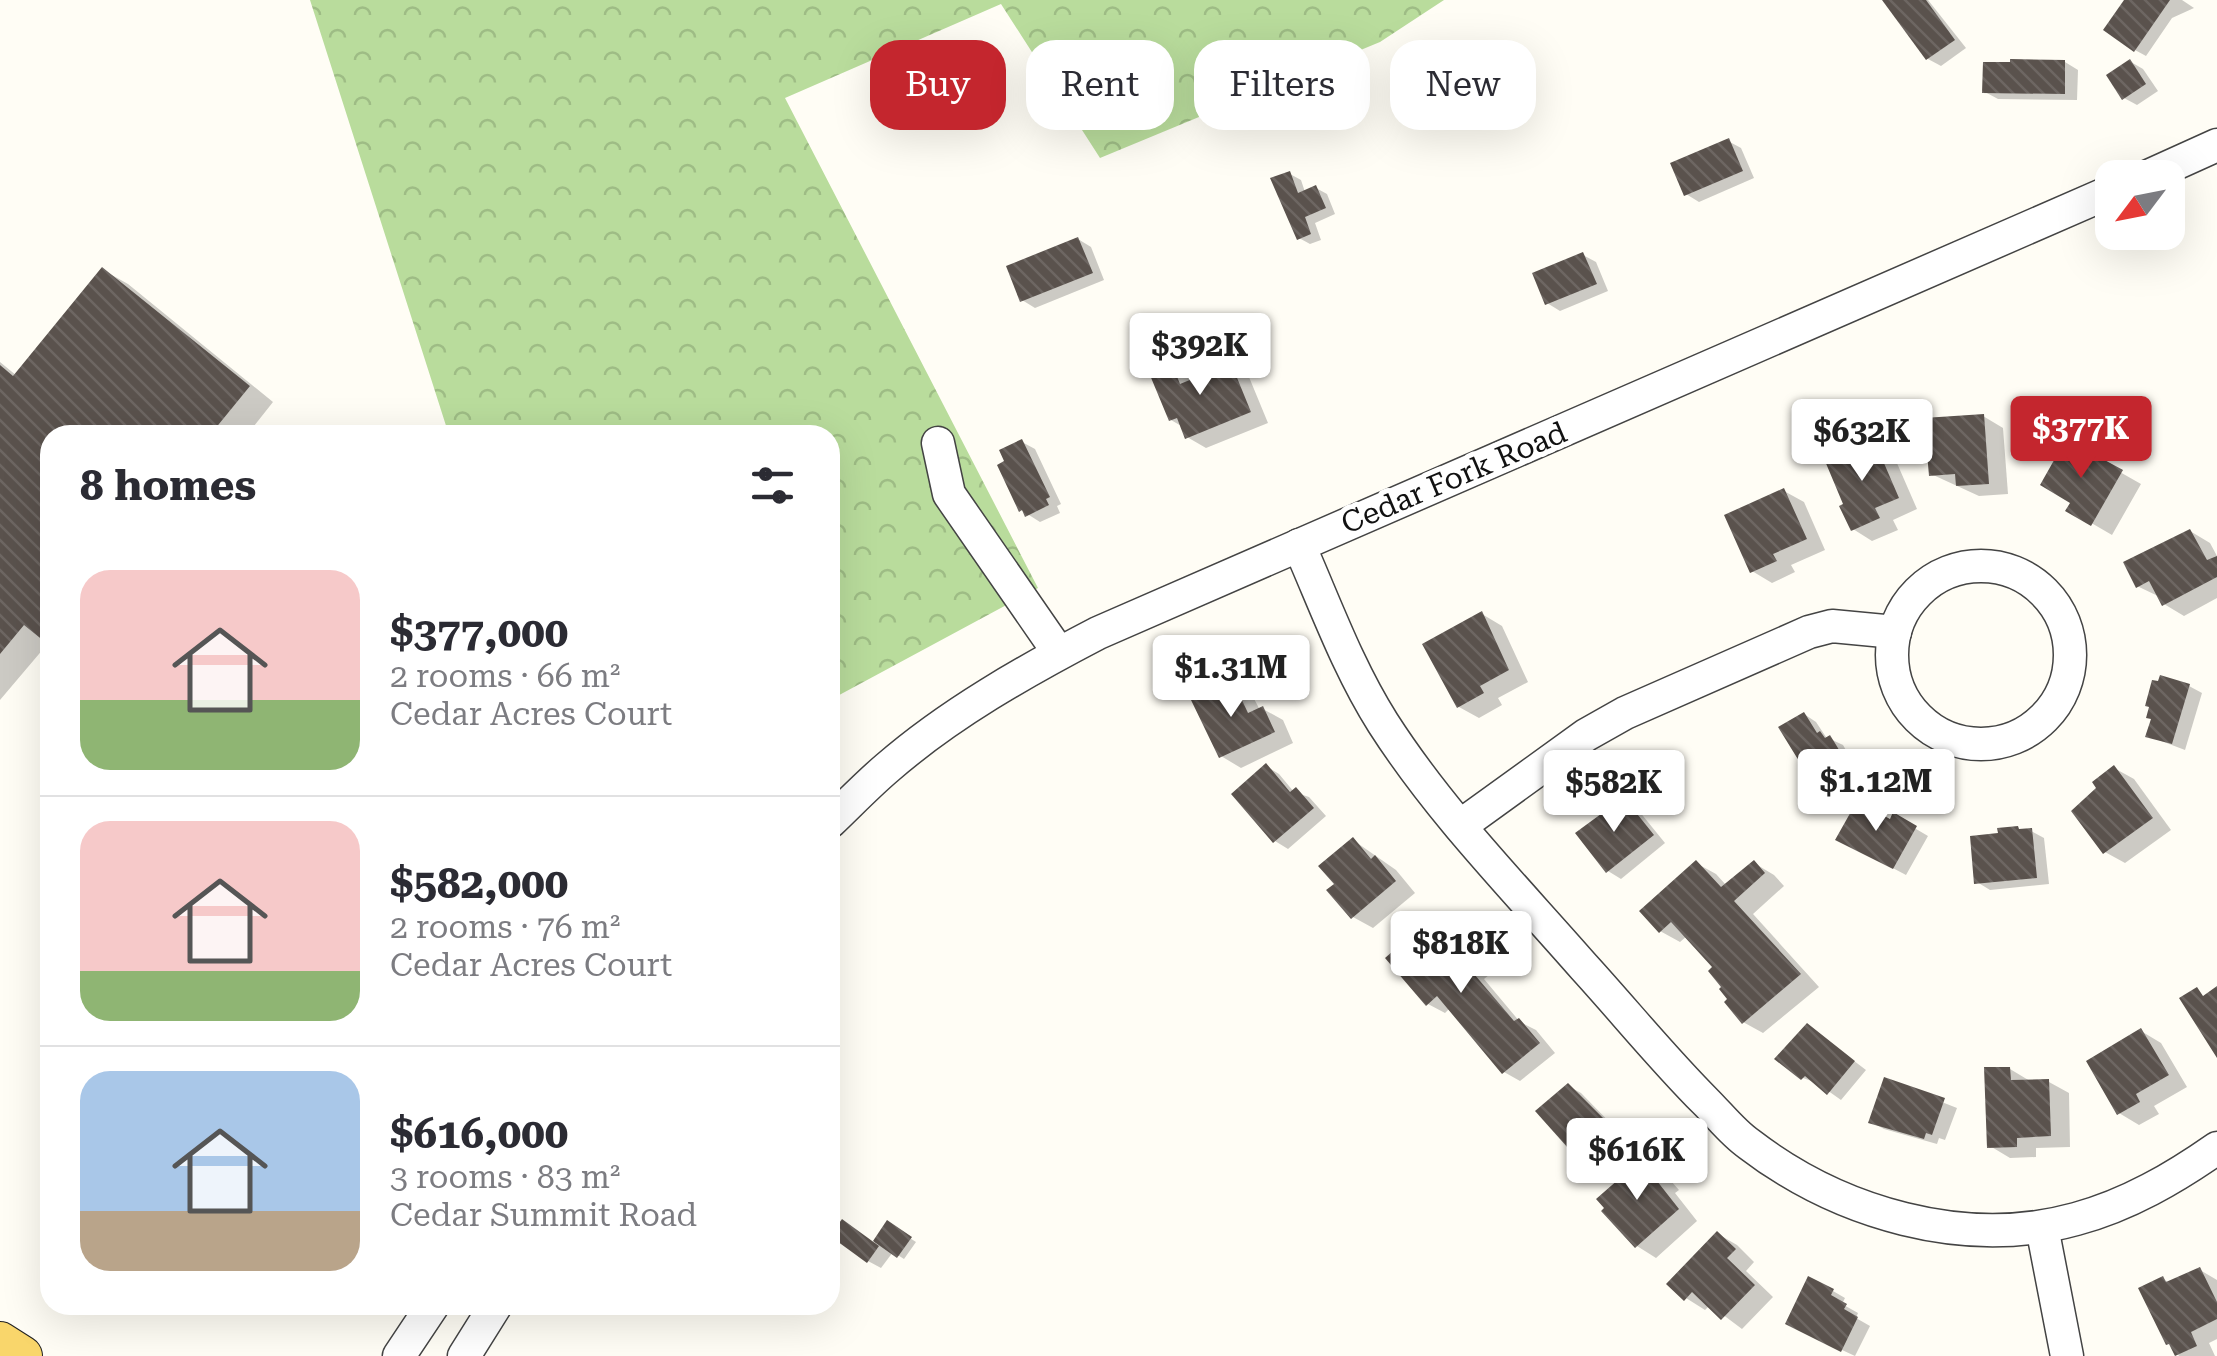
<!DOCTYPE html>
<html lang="en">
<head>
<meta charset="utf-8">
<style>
  :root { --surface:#fff; --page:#f2f2f3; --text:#2b2b33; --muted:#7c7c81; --line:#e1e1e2; --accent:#c4262e }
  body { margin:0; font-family:"Roboto Serif",serif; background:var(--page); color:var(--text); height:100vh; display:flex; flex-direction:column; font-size:38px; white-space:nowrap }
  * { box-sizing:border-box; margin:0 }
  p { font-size:32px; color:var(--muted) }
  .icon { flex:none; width:55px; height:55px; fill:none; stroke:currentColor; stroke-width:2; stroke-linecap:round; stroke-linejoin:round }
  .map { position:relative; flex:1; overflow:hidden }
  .details { position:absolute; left:40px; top:425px; width:800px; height:890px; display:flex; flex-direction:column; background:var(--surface); border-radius:30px; box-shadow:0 10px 40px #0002 }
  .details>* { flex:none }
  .guide { position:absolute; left:870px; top:40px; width:950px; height:90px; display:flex; gap:20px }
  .needle { width:65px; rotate:238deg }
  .tools { position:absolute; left:2095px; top:160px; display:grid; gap:20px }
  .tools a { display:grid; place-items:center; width:90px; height:90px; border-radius:20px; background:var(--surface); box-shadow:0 10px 40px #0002; font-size:50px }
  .price { position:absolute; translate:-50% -85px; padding:0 22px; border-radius:10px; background:#fff; color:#222; font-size:32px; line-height:65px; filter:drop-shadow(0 2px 5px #0008) }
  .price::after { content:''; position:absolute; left:50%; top:60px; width:30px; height:22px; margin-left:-15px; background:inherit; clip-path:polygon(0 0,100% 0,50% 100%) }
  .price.current { background:var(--accent); color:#fff }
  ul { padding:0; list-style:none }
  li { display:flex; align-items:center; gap:30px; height:250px; padding:0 40px }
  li+li { border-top:2px solid var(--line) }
  li span { display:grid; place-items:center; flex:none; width:280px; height:200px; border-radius:30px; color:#555 }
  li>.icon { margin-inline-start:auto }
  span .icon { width:120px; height:120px; fill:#fffc; stroke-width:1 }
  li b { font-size:42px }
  h2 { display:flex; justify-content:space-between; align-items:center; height:120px; padding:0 40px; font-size:42px }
  .pill { padding:0 35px; border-radius:30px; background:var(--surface); box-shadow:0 10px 40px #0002; font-size:35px; line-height:90px }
  .pill.current { background:var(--accent); color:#fff }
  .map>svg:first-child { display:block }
  .forest { fill:url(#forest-crowns) }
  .shadow { fill:#0003 }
  .building { fill:url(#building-back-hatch) }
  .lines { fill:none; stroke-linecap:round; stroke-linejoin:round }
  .minor-casing { stroke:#444; stroke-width:35 }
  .major-casing { stroke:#222; stroke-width:42 }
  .minor { stroke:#fff; stroke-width:32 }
  .major { stroke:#f9d66b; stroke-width:40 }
  .labels { text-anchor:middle; stroke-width:10; stroke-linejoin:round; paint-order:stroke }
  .street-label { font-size:30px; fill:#111; stroke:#fff }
</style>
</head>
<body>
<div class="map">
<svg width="2217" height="1356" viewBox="0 0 2217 1356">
  <defs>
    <pattern id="forest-crowns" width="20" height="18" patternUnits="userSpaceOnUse" patternTransform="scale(2.5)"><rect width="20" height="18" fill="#b9dc9c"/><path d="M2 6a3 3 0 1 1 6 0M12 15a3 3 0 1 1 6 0" fill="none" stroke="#9ebc85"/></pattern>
    <pattern id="building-back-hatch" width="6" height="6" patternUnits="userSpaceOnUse" patternTransform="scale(2.5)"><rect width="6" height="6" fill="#5a524d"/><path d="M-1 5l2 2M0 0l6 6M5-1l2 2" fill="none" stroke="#6d6662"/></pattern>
  </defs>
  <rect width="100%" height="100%" fill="#fffdf5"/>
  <polygon class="forest" points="310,0 1444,0 1380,42 1100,158 1001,4 785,98 1038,588 830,700 830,435 449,435"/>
  <g class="shadow">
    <polygon points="1895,0 1928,0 1966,48 1941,66 1928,59"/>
    <polygon points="2127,0 2182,0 2194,8 2172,18 2146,56 2135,50"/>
    <polygon points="2065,62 2078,70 2077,100 1998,99 1985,92"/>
    <polygon points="2131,62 2143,69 2158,91 2137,105 2124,98"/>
    <polygon points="1728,141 1741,148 1754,178 1699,202 1686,194"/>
    <polygon points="1290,174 1301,180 1305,192 1316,188 1327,194 1335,214 1315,223 1321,240 1310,244 1299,238"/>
    <polygon points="1078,239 1091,247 1104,280 1035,308 1022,300"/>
    <polygon points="1583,255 1596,262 1608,291 1560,311 1547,303"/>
    <polygon points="103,270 128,284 273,402 247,435 50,435 50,641 0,700 0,362 17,376"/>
    <polygon points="1170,362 1188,372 1192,382 1231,366 1249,377 1268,423 1206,448 1187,437 1183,427 1171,420"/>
    <polygon points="1983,416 2003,428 2008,494 1979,496 1931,474"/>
    <polygon points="1022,442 1035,449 1061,504 1057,506 1060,513 1040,522 1021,510"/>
    <polygon points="2067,442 2141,484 2112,535 2069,510 2074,502"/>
    <polygon points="1873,443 1893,454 1917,509 1893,520 1898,530 1872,541 1853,529"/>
    <polygon points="1784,491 1804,502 1825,550 1791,565 1795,572 1772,583 1752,571"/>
    <polygon points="2190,531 2210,543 2217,556 2217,598 2184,616 2164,604 2160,597 2137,586"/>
    <polygon points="1482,614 1502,626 1528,682 1498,698 1502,705 1479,718 1459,707"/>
    <polygon points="1232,684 1252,695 1260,710 1263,709 1283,720 1293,743 1241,768 1221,756"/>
    <polygon points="2189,686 2202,693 2185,750 2148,736"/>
    <polygon points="1804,714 1816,722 1826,737 1843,745 1855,766 1850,769 1855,777 1830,793 1817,785"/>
    <polygon points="1266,766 1279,774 1294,792 1309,797 1326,816 1288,849 1275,841"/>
    <polygon points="2114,768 2134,779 2171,830 2125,863 2105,852"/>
    <polygon points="1627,804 1639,811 1665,843 1621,879 1608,871 1620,808"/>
    <polygon points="1894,816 1928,836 1906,875 1851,846 1890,823"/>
    <polygon points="2022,831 2031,831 2044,838 2049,884 1990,890 1977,882"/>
    <polygon points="1353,840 1396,870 1415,893 1373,928 1353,917 1337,885"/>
    <polygon points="1696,863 1716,874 1726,885 1754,863 1774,875 1784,886 1753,914 1819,987 1763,1033 1743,1022 1716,968 1687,936 1680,942 1660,931"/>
    <polygon points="1426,925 1443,935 1453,947 1472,955 1489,975 1484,979 1520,1022 1536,1030 1555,1053 1520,1081 1504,1072 1450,1008 1445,1013 1428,1004"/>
    <polygon points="1808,1026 1866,1070 1841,1100 1817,1083 1803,1078"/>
    <polygon points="2141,1031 2161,1043 2187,1087 2154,1106 2159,1114 2139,1125 2119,1113"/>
    <polygon points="2010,1069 2030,1081 2049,1082 2069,1093 2070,1147 2036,1148 2036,1157 2010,1158 1990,1146"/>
    <polygon points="1886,1080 1957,1108 1945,1140 1939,1138 1937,1144 1884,1129 1871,1122"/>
    <polygon points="1568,1086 1581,1093 1622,1135 1590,1163 1577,1155"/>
    <polygon points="1643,1161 1663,1172 1679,1190 1675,1193 1697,1221 1656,1258 1637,1246"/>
    <polygon points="888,1224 916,1242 904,1259 893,1252 881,1268 868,1261 874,1243"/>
    <polygon points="1718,1234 1737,1245 1754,1262 1746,1271 1773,1297 1742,1329 1710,1305 1705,1310 1686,1298"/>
    <polygon points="2200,1270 2217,1280 2217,1339 2209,1343 2215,1356 2179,1356 2173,1346 2163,1279 2170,1283"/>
    <polygon points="1833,1291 1845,1298 1842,1304 1858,1313 1856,1318 1870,1326 1855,1356 1801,1331"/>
  </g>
  <g class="building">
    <polygon points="1882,0 1926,0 1955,40 1926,60"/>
    <polygon points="2124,0 2170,0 2134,52 2103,30"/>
    <polygon points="2010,59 2065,60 2065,94 1982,93 1983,62 2010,62"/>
    <polygon points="2130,59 2146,84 2122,100 2106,75"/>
    <polygon points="1729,138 1743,171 1684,196 1670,163"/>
    <polygon points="1290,171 1298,193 1316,185 1326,208 1305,217 1311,234 1297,240 1270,178"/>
    <polygon points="1078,237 1093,273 1020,302 1006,266"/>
    <polygon points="1583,252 1597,284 1545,305 1532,273"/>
    <polygon points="102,267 250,386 210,435 50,435 50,646 24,625 0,654 0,365 13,376"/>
    <polygon points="1170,359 1180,384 1231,363 1251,412 1185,439 1177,418 1169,421 1147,368"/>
    <polygon points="1984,414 1989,484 1956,486 1955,474 1929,476 1924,418"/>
    <polygon points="1022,439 1050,497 1046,499 1049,505 1025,517 1022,510 1019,512 997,465 1004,461 999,450"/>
    <polygon points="2066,439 2123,470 2091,526 2065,511 2070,503 2040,485"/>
    <polygon points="1874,440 1899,498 1875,508 1880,518 1851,531 1839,506 1843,504 1825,461"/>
    <polygon points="1784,488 1807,539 1773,554 1777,561 1750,573 1724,515"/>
    <polygon points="2190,529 2207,560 2217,556 2217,577 2162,606 2149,581 2136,588 2123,562"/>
    <polygon points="1482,611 1509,670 1480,686 1484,693 1457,708 1422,644"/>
    <polygon points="2160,675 2190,684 2172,744 2145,737 2151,719 2146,718 2149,707 2145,706 2152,680 2158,681"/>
    <polygon points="1233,681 1248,713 1263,706 1275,732 1219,758 1191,700"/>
    <polygon points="1804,712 1817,733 1820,731 1825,738 1830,735 1844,758 1839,762 1844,770 1815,787 1778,727"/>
    <polygon points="1266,763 1290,792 1296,787 1314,808 1273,843 1231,794"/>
    <polygon points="2114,765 2153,818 2103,854 2071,811 2096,788 2092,782"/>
    <polygon points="1626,800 1654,835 1606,873 1575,833 1616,803 1619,806"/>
    <polygon points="1857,801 1890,819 1893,812 1917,826 1893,869 1835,840"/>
    <polygon points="2018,826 2019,829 2032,828 2037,878 1974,884 1970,836 1998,833 1997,828"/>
    <polygon points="1353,837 1371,859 1375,855 1396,881 1351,919 1326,890 1334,884 1318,866"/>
    <polygon points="1696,860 1721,887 1754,860 1765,873 1734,901 1801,974 1742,1024 1724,1002 1727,999 1719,989 1721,987 1708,971 1712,967 1671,922 1659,933 1639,911"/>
    <polygon points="1426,922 1448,948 1455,942 1474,964 1469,968 1514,1021 1519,1018 1540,1043 1502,1074 1437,996 1426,1006 1385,958"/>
    <polygon points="2217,986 2217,1058 2179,998 2197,987 2203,996"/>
    <polygon points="1807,1023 1855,1061 1827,1095 1805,1076 1801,1080 1774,1059"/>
    <polygon points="2141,1028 2169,1075 2136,1094 2140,1102 2117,1115 2086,1061"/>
    <polygon points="1984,1067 2010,1067 2011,1080 2049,1079 2051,1136 2017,1138 2017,1147 1987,1148"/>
    <polygon points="1884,1077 1945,1098 1932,1135 1926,1133 1924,1139 1868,1123"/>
    <polygon points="1568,1083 1611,1126 1576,1157 1535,1111"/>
    <polygon points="1643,1158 1661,1178 1657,1181 1679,1209 1635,1248 1601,1211 1604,1208 1596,1199"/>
    <polygon points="842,1219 879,1246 867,1263 830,1236"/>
    <polygon points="887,1220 912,1237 897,1258 873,1241"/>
    <polygon points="1717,1231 1736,1249 1727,1258 1755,1285 1721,1320 1692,1292 1684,1301 1666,1284"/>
    <polygon points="2200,1267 2217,1302 2217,1319 2191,1332 2197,1346 2175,1356 2169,1344 2166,1345 2138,1288 2163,1276 2166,1282"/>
    <polygon points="1808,1276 1834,1289 1831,1295 1847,1304 1844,1309 1858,1317 1841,1352 1785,1324"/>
  </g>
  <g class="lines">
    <g class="minor-casing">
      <g id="minor">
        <polyline points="2144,178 2217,145"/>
        <polyline points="938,443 949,494 1059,653"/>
        <path d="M1299,545C1325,604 1348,668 1383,723C1440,812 1515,888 1584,967C1625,1012 1663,1059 1706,1102C1720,1116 1733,1133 1749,1144C1839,1213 1964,1250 2076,1219C2128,1205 2174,1178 2217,1148"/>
        <circle cx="1981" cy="655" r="89"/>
        <path d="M830,822C849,804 867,785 887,768C949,714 1025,671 1098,633L2112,191"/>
        <polyline points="1460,826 1586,735 1625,713 1809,632 1832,626 1895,632"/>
        <polyline points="2042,1227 2067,1356"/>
        <polyline points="399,1356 433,1305"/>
        <polyline points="464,1356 496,1305"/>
      </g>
    </g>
    <g class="major-casing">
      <polyline id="major" points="0,1342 22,1356"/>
    </g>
    <use href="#minor" class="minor"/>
    <use href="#major" class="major"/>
  </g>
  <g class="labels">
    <g class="street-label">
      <text transform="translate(1454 478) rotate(-23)" y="10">Cedar Fork Road</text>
    </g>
  </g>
</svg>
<div class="tools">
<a><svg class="needle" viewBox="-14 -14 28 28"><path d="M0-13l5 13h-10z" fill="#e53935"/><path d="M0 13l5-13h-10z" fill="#7c7c81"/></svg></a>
</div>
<b class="price" style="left:1200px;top:398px">$392K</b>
<b class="price current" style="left:2081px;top:481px">$377K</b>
<b class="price" style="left:1862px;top:484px">$632K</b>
<b class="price" style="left:1231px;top:720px">$1.31M</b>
<b class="price" style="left:1876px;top:834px">$1.12M</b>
<b class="price" style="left:1614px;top:835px">$582K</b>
<b class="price" style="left:1461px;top:996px">$818K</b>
<b class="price" style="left:1637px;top:1203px">$616K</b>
<div class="guide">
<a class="pill current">Buy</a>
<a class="pill">Rent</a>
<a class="pill">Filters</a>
<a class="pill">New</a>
</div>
<section class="details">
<h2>8 homes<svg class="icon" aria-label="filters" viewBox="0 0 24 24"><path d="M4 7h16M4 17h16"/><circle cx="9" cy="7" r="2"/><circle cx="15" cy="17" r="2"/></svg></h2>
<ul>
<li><span style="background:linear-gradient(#f6c9c9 65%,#8fb573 0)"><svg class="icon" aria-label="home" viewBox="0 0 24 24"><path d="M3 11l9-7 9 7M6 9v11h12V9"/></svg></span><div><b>$377,000</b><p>2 rooms · 66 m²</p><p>Cedar Acres Court</p></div></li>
<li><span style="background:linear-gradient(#f6c9c9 75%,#8fb573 0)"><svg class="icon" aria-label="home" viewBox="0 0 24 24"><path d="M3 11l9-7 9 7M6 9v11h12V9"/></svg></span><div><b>$582,000</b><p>2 rooms · 76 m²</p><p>Cedar Acres Court</p></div></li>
<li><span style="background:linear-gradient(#a9c7e8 70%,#b9a48a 0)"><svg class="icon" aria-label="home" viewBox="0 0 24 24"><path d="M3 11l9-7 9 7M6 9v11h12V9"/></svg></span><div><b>$616,000</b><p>3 rooms · 83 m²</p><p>Cedar Summit Road</p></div></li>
</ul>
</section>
</div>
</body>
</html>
